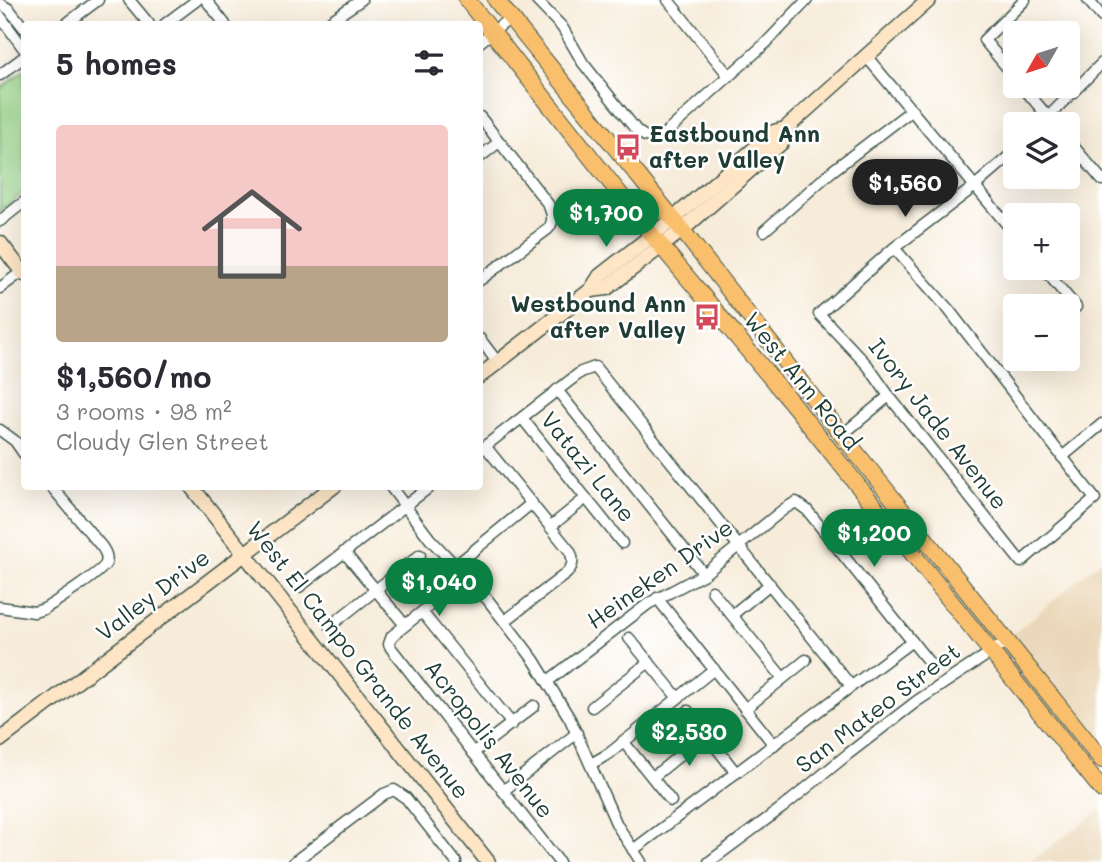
<!DOCTYPE html>
<html lang="en">
<head>
<meta charset="utf-8">
<style>
  :root { --surface:#fff; --page:#f2f2f3; --text:#2b2b33; --muted:#7c7c81; --line:#e1e1e2; --accent:#0b8043 }
  body { margin:0; font-family:Mali,sans-serif; background:var(--page); color:var(--text); height:100vh; display:flex; flex-direction:column; font-size:26px; white-space:nowrap }
  * { box-sizing:border-box; margin:0 }
  p { font-size:23px; color:var(--muted) }
  .icon { flex:none; width:38px; height:38px; fill:none; stroke:currentColor; stroke-width:2; stroke-linecap:round; stroke-linejoin:round }
  .map { position:relative; flex:1; overflow:hidden }
  .details { position:absolute; left:21px; top:21px; width:462px; height:469px; display:flex; flex-direction:column; background:var(--surface); border-radius:7px; box-shadow:0 7px 28px #0002 }
  .details>* { flex:none }
  .needle { width:46px; rotate:231deg }
  .controls { position:absolute; left:1003px; top:21px; display:grid; gap:14px }
  .controls a { display:grid; place-items:center; width:77px; height:77px; border-radius:7px; background:var(--surface); box-shadow:0 7px 28px #0002; font-size:35px }
  .price { position:absolute; translate:-50% -60px; padding:0 16px; border-radius:24px; background:var(--accent); color:#fff; font-size:23px; line-height:46px; filter:drop-shadow(0 2px 4px #0008) }
  .price::after { content:''; position:absolute; left:50%; top:42px; width:21px; height:16px; margin-left:-10px; background:inherit; clip-path:polygon(0 0,100% 0,50% 100%) }
  .price.on { background:#222; color:#fff }
  ul { padding:0; list-style:none }
  li { display:grid; align-content:center; gap:14px; height:371px; padding:0 35px }
  li+li { border-top:2px solid var(--line) }
  li span { display:grid; place-items:center; height:217px; border-radius:7px; color:#555 }
  li>.icon { margin-inline-start:auto }
  span .icon { width:126px; height:126px; fill:#fffc; stroke-width:1 }
  li b { font-size:30px }
  h2 { display:flex; justify-content:space-between; align-items:center; height:84px; padding:0 35px; font-size:30px }
  .map>svg:first-child { display:block }
  .built { fill:#ebd8ba }
  .green { fill:#99d489; stroke:#5c885e; stroke-width:2 }
  .lines { fill:none; stroke-linecap:round; stroke-linejoin:round }
  .street-casing { stroke:#3f574d; stroke-width:13 }
  .secondary-casing { stroke:#3f574d; stroke-width:17 }
  .primary-casing { stroke:#3f574d; stroke-width:18 }
  .street { stroke:#fff; stroke-width:10 }
  .secondary { stroke:#fde5c5; stroke-width:14 }
  .primary { stroke:#f9bf6d; stroke-width:16 }
  .labels { text-anchor:middle; stroke-width:5; stroke-linejoin:round; paint-order:stroke }
  .poi-label { font-size:23px; font-weight:bold; fill:#1f3d34; stroke:#fff; text-anchor:start }
  .street-label { font-size:23px; fill:#1f3d34; stroke:#fff }
</style>
</head>
<body>
<div class="map">
<svg width="1102" height="862" viewBox="0 0 1102 862">
  <rect width="100%" height="100%" fill="#fff"/>
  <filter id="ink" filterUnits="userSpaceOnUse"><feTurbulence type="fractalNoise" baseFrequency=".0143" numOctaves="2"/><feDisplacementMap in="SourceGraphic" scale="14" xChannelSelector="R" yChannelSelector="G"/><feConvolveMatrix kernelMatrix="1 2 1 2 8 2 1 2 1" color-interpolation-filters="sRGB"/></filter>
  <filter id="wash" filterUnits="userSpaceOnUse"><feTurbulence type="fractalNoise" baseFrequency=".00686" numOctaves="4" result="noise"/><feDisplacementMap in="SourceGraphic" scale="28" xChannelSelector="R" yChannelSelector="G"/><feGaussianBlur stdDeviation="1.57" result="paint"/><feColorMatrix in="noise" values="0 0 0 0 0 0 0 0 0 0 0 0 0 0 0 0 0 1.4 0 .05"/><feComposite in="paint" operator="in"/></filter>
  <g filter="url(#wash)">
    <rect width="100%" height="100%" fill="#f7ecda"/>
    <g class="built">
      <polygon points="1102,560 1102,744 1013,634"/>
      <polygon points="1102,809 1102,862 1030,862"/>
    </g>
    <polygon class="green" points="24,70 24,192 0,211 0,89"/>
  </g>
  <g filter="url(#ink)">
    <g class="lines">
      <g class="street-casing">
        <g id="street">
          <polyline points="129,0 149,24"/>
          <polyline points="206,0 225,24"/>
          <path d="M536,0L562,27L583,63L637,131C648,140 657,140 668,131L767,42L807,0"/>
          <polyline points="668,0 729,76"/>
          <polyline points="1088,0 1102,17"/>
          <polyline points="0,4 9,9 24,28"/>
          <polyline points="0,16 24,49"/>
          <polyline points="66,24 98,0"/>
          <polyline points="165,24 197,0"/>
          <polyline points="326,24 361,0"/>
          <polyline points="480,42 510,18"/>
          <polyline points="866,56 1015,234"/>
          <polyline points="0,75 24,57"/>
          <polyline points="1015,77 984,40 1025,0"/>
          <polyline points="1022,86 1054,124"/>
          <path d="M480,117L548,204C552,213 555,221 548,229L480,280"/>
          <polyline points="1041,124 1102,63"/>
          <polyline points="1068,140 1102,180"/>
          <polyline points="480,157 499,142"/>
          <polyline points="0,221 24,202"/>
          <polyline points="764,231 832,171 912,110"/>
          <polyline points="894,248 949,310 1095,499 1021,562 889,396 868,366 819,314 894,248 975,186 1015,151"/>
          <polyline points="1043,268 1076,307"/>
          <polyline points="0,288 23,271"/>
          <polyline points="480,339 498,363"/>
          <polyline points="557,390 704,574"/>
          <polyline points="522,418 622,543"/>
          <polyline points="0,430 15,441 24,454"/>
          <polyline points="842,435 889,396"/>
          <path d="M485,446L569,550C574,558 574,565 567,573L505,621"/>
          <polyline points="480,450 581,372 595,367 851,686"/>
          <polyline points="1062,457 1102,424"/>
          <polyline points="390,486 430,539 488,600 534,660 570,719 617,825 641,862"/>
          <polyline points="550,527 586,498"/>
          <polyline points="344,552 405,625"/>
          <polyline points="455,566 532,503"/>
          <polyline points="465,577 392,636 389,644 391,648 559,862"/>
          <polyline points="299,587 431,486"/>
          <polyline points="712,591 783,678"/>
          <polyline points="657,598 774,745"/>
          <path d="M0,607L34,612L44,609C54,603 104,571 106,563C108,556 105,552 102,547L51,486"/>
          <polyline points="422,612 512,724"/>
          <polyline points="732,615 770,584"/>
          <polyline points="330,626 420,555"/>
          <polyline points="629,638 678,698"/>
          <polyline points="548,681 648,604 704,574 784,509 796,502 807,510 931,665"/>
          <polyline points="592,707 649,662"/>
          <polyline points="745,709 806,660"/>
          <polyline points="688,711 736,773"/>
          <polyline points="623,741 671,801"/>
          <polyline points="473,753 534,706"/>
          <polyline points="591,764 610,753 714,669"/>
          <polyline points="653,777 706,734"/>
          <polyline points="503,791 577,733"/>
          <polyline points="633,850 912,641"/>
          <polyline points="294,862 384,794 394,790 406,798 456,862"/>
          <polyline points="709,862 783,807 848,754 917,701 1008,641"/>
        </g>
      </g>
      <g class="secondary-casing">
        <g id="secondary">
          <polyline points="0,243 24,274"/>
          <polyline points="591,290 607,288 682,230 782,142 785,129"/>
          <polyline points="480,376 591,290 600,276 673,219 774,132 785,129 929,0"/>
          <polyline points="191,486 488,862"/>
          <polyline points="0,740 334,486"/>
        </g>
      </g>
      <g class="primary-casing">
        <g id="primary">
          <polyline points="467,0 652,235 791,402 1102,790"/>
          <polyline points="496,0 682,230 842,435 1102,760"/>
        </g>
      </g>
      <use href="#street" class="street"/>
      <use href="#secondary" class="secondary"/>
      <use href="#primary" class="primary"/>
    </g>
  </g>
  <defs>
    <g id="bus-bare" transform="scale(2.1)"><path d="M-5-6H5V4H4V6H2V4H-2V6H-4V4H-5ZM-3.5-4V0h7V-4ZM-3.5 1.2v1.5H-2V1.2ZM2 1.2v1.5H3.5V1.2Z" fill="#d1495b" stroke="#fff" stroke-width="2.5" paint-order="stroke"/></g>
  </defs>
  <g fill-rule="evenodd">
    <use href="#bus-bare" x="628" y="147"/>
    <use href="#bus-bare" x="707" y="317"/>
  </g>
  <g class="labels">
    <g class="poi-label">
      <text x="649" y="142">Eastbound Ann<tspan x="649" dy="26">after Valley</tspan></text>
      <text x="686" y="312" text-anchor="end">Westbound Ann<tspan x="686" dy="26">after Valley</tspan></text>
    </g>
    <g class="street-label">
      <text transform="translate(802 381) rotate(51)" y="8">West Ann Road</text>
      <text transform="translate(938 424) rotate(52)" y="8">Ivory Jade Avenue</text>
      <text transform="translate(588 467) rotate(51)" y="8">Vatazi Lane</text>
      <text transform="translate(660 574) rotate(-35)" y="8">Heineken Drive</text>
      <text transform="translate(153 595) rotate(-37)" y="8">Valley Drive</text>
      <text transform="translate(358 660) rotate(52)" y="8">West El Campo Grande Avenue</text>
      <text transform="translate(878 708) rotate(-37)" y="8">San Mateo Street</text>
      <text transform="translate(489 739) rotate(52)" y="8">Acropolis Avenue</text>
    </g>
  </g>
</svg>
<div class="controls">
<a><svg class="needle" viewBox="-14 -14 28 28"><path d="M0-13l5 13h-10z" fill="#e53935"/><path d="M0 13l5-13h-10z" fill="#7c7c81"/></svg></a>
<a><svg class="icon" aria-label="layers" viewBox="0 0 24 24"><path d="M12 4l9 5-9 5-9-5zM3 14l9 5 9-5"/></svg></a>
<a>+</a>
<a>−</a>
</div>
<b class="price on" style="left:905px;top:219px">$1,560</b>
<b class="price" style="left:606px;top:249px">$1,700</b>
<b class="price" style="left:874px;top:569px">$1,200</b>
<b class="price" style="left:439px;top:618px">$1,040</b>
<b class="price" style="left:689px;top:768px">$2,530</b>
<section class="details">
<h2>5 homes<svg class="icon" aria-label="filters" viewBox="0 0 24 24"><path d="M4 7h16M4 17h16"/><circle cx="9" cy="7" r="2"/><circle cx="15" cy="17" r="2"/></svg></h2>
<ul>
<li><span style="background:linear-gradient(#f6c9c9 65%,#b9a48a 0)"><svg class="icon" aria-label="home" viewBox="0 0 24 24"><path d="M3 11l9-7 9 7M6 9v11h12V9"/></svg></span><div><b>$1,560/mo</b><p>3 rooms · 98 m²</p><p>Cloudy Glen Street</p></div></li>
</ul>
</section>
</div>
</body>
</html>
